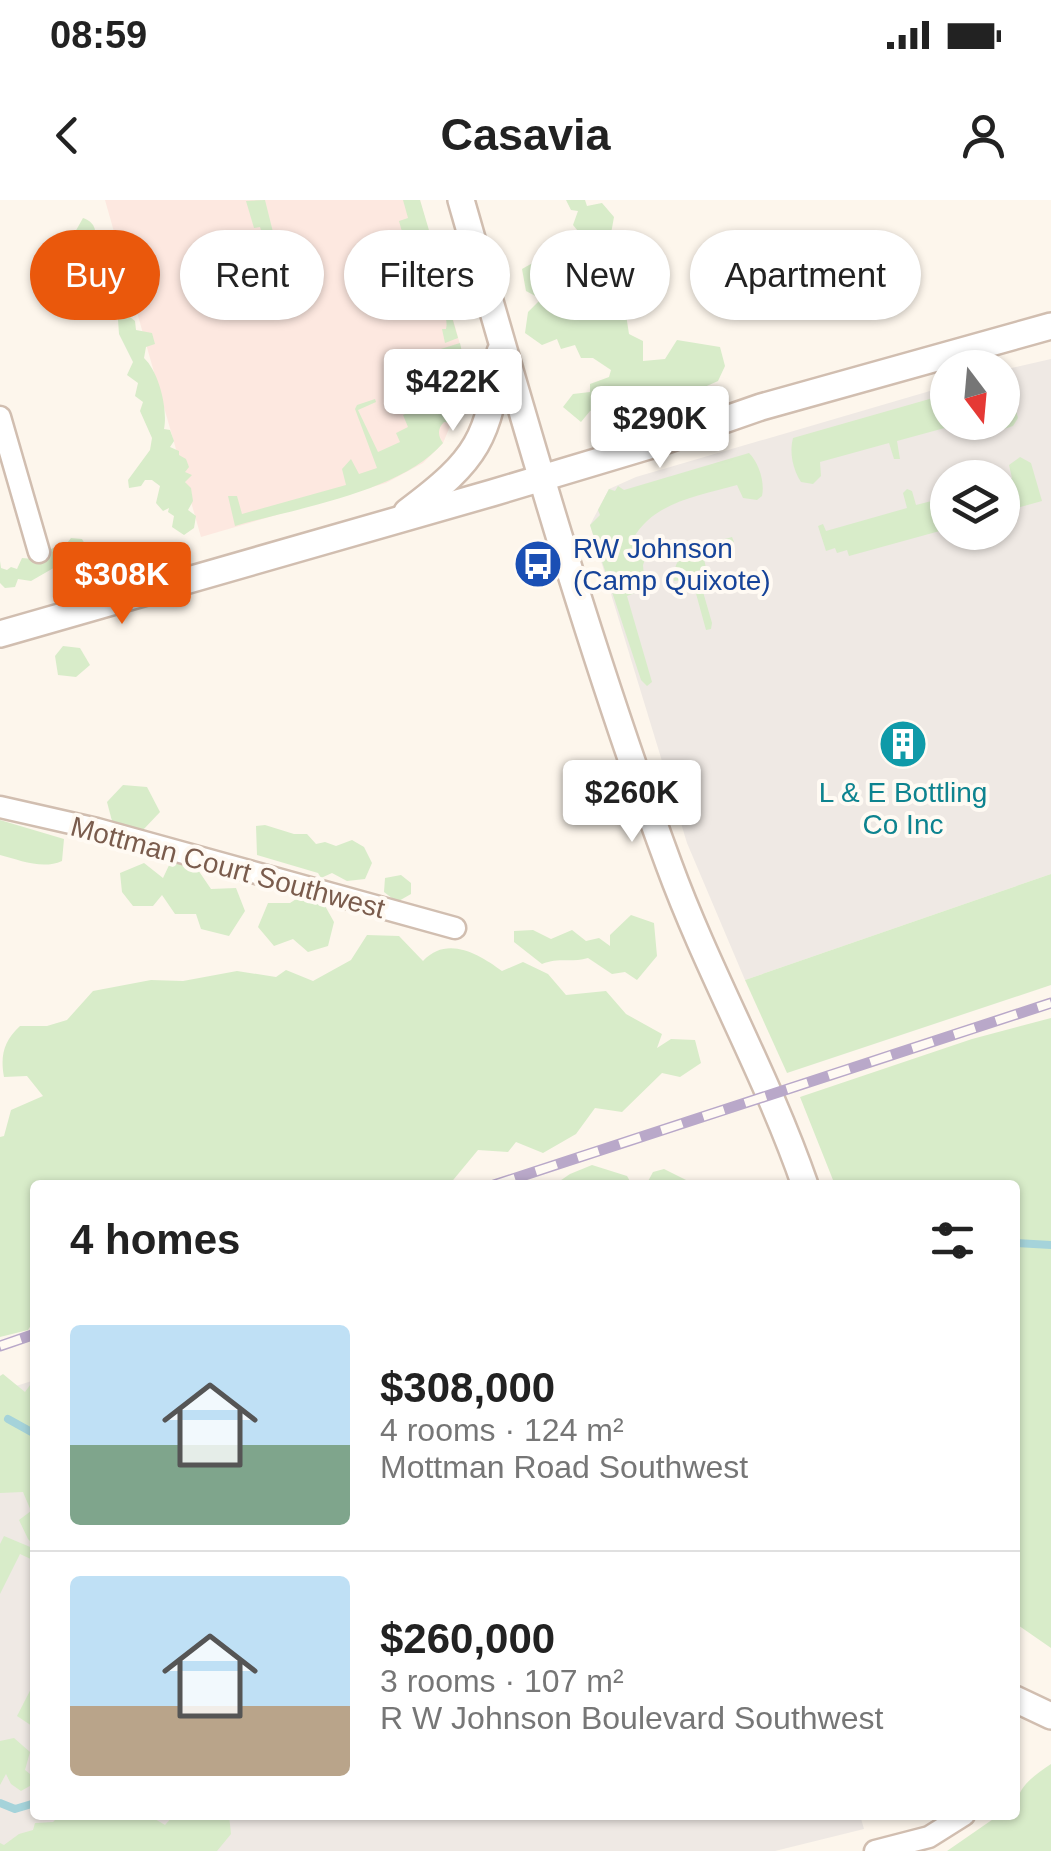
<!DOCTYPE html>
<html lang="en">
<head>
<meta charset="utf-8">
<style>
  :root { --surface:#fff; --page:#f6f6f6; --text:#222; --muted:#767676; --line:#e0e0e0; --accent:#ea580c }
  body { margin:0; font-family:Helvetica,sans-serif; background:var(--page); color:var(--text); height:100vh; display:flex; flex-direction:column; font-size:38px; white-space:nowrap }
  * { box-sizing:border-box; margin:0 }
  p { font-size:32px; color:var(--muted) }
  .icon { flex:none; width:55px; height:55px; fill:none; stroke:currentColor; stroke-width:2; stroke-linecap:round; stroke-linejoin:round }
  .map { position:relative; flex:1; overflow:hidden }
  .sheet { position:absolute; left:30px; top:980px; width:990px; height:640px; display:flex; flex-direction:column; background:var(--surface); border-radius:10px; box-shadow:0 2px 8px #0004 }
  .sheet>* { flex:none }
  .top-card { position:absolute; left:30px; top:30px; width:992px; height:90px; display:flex; gap:20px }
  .needle { width:65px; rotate:164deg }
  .controls { position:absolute; left:930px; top:150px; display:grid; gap:20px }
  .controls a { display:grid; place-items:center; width:90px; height:90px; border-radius:50%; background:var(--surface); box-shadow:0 2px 8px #0004; font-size:50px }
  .price { position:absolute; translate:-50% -85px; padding:0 22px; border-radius:10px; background:#fff; color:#222; font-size:32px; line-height:65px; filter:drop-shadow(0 2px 5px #0008) }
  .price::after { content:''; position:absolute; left:50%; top:60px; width:30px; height:22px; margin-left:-15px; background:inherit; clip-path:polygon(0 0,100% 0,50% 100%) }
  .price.on { background:var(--accent); color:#fff }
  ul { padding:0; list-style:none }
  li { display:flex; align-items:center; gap:30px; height:250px; padding:0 40px }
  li+li { border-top:2px solid var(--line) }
  li span { display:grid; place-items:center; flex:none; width:280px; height:200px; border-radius:10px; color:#555 }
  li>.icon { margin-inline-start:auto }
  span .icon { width:120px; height:120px; fill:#fffc; stroke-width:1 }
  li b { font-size:42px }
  h2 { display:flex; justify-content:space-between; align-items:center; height:120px; padding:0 40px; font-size:42px }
  .tag { padding:0 35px; border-radius:45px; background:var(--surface); box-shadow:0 2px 8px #0004; font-size:35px; line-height:90px }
  .tag.on { background:var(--accent); color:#fff }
  .status { display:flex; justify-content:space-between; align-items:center; height:70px; padding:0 50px; background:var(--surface); direction:ltr }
  .status svg { height:28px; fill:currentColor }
  header { display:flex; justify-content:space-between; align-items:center; height:130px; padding:0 40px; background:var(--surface); font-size:45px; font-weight:600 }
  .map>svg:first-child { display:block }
  .commercial { fill:#fde8e0 }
  .industrial { fill:#efe9e4; fill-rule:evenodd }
  .green { fill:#d8ecc9 }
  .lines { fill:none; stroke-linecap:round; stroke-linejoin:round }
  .stream { stroke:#a5d3da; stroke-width:8 }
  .minor-casing { stroke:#d1beb0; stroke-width:25 }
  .tertiary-casing { stroke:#d1beb0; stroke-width:30 }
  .minor { stroke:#fff; stroke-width:20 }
  .tertiary { stroke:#fff; stroke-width:25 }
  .rail-casing { stroke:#b9a8c9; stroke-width:11 }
  .rail { stroke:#fffaf3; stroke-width:8; stroke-dasharray:22; stroke-linecap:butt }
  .labels { text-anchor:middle; stroke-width:8; stroke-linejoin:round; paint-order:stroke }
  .transit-label { font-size:28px; fill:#164399; stroke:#fffaf3; text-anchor:start }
  .culture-label { font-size:28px; fill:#0d838f; stroke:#fffaf3 }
  .street-label { font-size:28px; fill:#7a5c4d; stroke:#fffaf3 }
</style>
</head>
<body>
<div class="status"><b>08:59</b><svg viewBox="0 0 49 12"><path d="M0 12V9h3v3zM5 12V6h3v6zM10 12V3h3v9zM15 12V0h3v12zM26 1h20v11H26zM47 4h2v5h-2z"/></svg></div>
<header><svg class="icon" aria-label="back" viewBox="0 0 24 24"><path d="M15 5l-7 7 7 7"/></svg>Casavia<svg class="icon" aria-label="person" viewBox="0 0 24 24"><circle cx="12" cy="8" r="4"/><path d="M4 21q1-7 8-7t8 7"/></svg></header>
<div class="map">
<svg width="1051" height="1651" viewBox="0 0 1051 1651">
  <rect width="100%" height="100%" fill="#fdf6ec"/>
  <polygon class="commercial" points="105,0 420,0 464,159 464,193 443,243 423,263 386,283 201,337"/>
  <g class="industrial">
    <path d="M1051,159V674L745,780L687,643L590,325L609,289L636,277L947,186L948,222H1002L1003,170ZM948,278H1002V332H948Z"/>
    <polygon points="35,1180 35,1615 860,1615 864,1629 775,1651 0,1651 0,1191"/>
  </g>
  <g class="green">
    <polygon points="265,0 276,44 274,50 268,52 260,27 254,28 246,1"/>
    <polygon points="403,0 420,0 439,64 397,76 395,68 411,64 399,21 408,18"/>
    <polygon points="566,0 585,0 587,6 602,3 614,17 610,39 590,48 597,65 616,81 611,99 625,108 629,134 643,141 643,161 665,159 677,140 720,147 725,166 718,181 700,189 691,201 669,201 655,209 649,200 635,212 617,204 590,211 581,222 563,207 573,194 590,192 590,184 609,177 611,170 593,158 581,158 575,145 561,149 557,139 542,145 525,133 528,112 541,99 526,91 522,69 545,56 566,57 569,43 583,37 573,25 578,11 571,10"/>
    <path d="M83,18C95,22 96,30 96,42L88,49L77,50L70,41Z"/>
    <path d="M114,39L120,45L121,55L111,64L114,70L112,80C127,81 135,89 138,103L130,117L135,121L136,130L152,133L155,144L146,147L144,158C159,172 168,209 164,229L170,230L174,241L170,247L179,251V255L186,259L189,267L185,272L192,275L185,282L191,288L193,301L188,310L196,316L194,328L184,335L172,327L174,316L168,312L169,308L163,311L156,303L160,286L152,280H145L141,286L129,288L128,280L150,250L152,238L140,211L143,202L135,196L138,183L127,175L133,162L119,134L117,105L112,100L116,91L94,88L88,82L85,63L93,55L101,56L100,49L105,41Z"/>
    <path d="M439,72L458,138L445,143L442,129H446C449,119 441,107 437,98L433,97L434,107L424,76Z"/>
    <path d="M460,143C467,172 465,196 454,223L444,222C438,228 437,235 443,243C401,292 297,308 235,326L228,296H237L242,314L346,285L342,269L351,259L359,274L377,268L355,209L357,205L375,199L376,202L358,210L378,252L400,242L396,233L408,227L403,215L424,205L420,197L433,190L427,177L437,172L428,153Z"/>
    <polygon points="1003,186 1014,203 1018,218 1013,226 1004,229 997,223 1002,222"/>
    <path d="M947,194L948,222L963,223L897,241L900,259H894L889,243L820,262L821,276L813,284L801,282C793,270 789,252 793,238Z"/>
    <path d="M749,253C759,263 765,282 762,296L757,300L743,298L737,285C700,296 654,301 633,339L648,350L643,365L645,389L627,396L652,482L647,486L641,480L590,325L600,315L598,310L609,289L615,291L618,286L624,290Z"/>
    <polygon points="1020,257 1031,263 1042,301 1003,312 1003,281 1012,278 1009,265"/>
    <polygon points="907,289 912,291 916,305 947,297 947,329 849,356 847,350 837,353 835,348 826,351 818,326 823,324 826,331 907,308 903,293"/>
    <path d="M732,337L734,342L728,344L730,351L725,355L704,359L706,368L697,371L712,423L711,429L706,430L692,379L674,381C672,346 705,345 732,337Z"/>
    <polygon points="71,338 82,339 97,365 89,368 87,364 79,366 64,362 31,381 18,379 15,387 5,388 0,383 0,361 1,368 7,370 11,367 17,369 22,358 45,360 45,353 53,348 61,351"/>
    <polygon points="63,446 80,448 90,465 76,477 58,475 55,456"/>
    <polygon points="123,585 147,587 160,612 142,631 125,634 112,621 107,602"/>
    <path d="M0,620L64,639L62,661C42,670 20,660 0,655Z"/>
    <polygon points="265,625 294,634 307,634 316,644 325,642 336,646 352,640 364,647 372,663 365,679 347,681 332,673 321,678 318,673 257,655 256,626"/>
    <polygon points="171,661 196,667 211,689 236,688 245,711 229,736 201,729 196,714 175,714 162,695 153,706 133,706 122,692 120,673 144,663 163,678"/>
    <polygon points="1051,674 1051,785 787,873 745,780"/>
    <polygon points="401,675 411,683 411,694 397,702 384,692 385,678"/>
    <polygon points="304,694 324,704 334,722 328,746 308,752 293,739 274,746 258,727 268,703 290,703"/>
    <path d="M631,715L654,723L657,756L637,780L625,772L612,774L588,758C571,763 559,757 542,764L514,742V731L533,730L551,739L572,730L586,741L599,738L610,746V735Z"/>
    <path d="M367,735L399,736L423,761C447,735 479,754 502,771L523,762L548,774L566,795L606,791L626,814L662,834L657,848L671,839L695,840L701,863L680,877L662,873L622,912L595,908L576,934L543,953L516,942L508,952L478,950L449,985H35V1119L28,1130L0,1137V937L4,936L11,910L43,896L27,876L4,877C0,855 4,841 20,826H47L67,820L93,791L151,780L183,781L237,771L276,777L286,770L313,781L351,760Z"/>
    <polygon points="1051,818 1051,1448 1015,1423 1015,985 835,985 800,897 972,839"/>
    <polygon points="592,965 627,976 632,985 554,985 570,974"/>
    <polygon points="664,969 696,985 646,985 653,972"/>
    <polygon points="3,1174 25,1192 33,1181 35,1183 35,1346 28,1339 19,1320 31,1311 23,1292 0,1293 0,1176"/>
    <polygon points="4,1336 35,1349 35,1361 20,1354 0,1394 0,1344"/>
    <polygon points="35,1481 35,1528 17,1516"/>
    <polygon points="14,1538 30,1552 25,1570 35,1578 35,1583 21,1591 11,1584 6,1574 0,1585 0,1541"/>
    <path d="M1051,1564V1651H947L999,1615H1015C1015,1589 1030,1578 1051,1564Z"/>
    <polygon points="60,1615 126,1615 134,1620 150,1616 165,1625 174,1615 195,1615 198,1618 204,1615 229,1615 231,1634 217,1651 0,1651 0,1643 4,1645 19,1634 33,1630 35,1623 53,1622"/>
  </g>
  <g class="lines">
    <g class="stream">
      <polyline points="1015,1043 1051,1045"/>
      <polyline points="8,1219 35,1234"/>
      <polyline points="0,1603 15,1609 35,1603"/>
    </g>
    <g class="minor-casing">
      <g id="minor">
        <polyline points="0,217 39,352"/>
        <polyline points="0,607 97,629 455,728"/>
        <polyline points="875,1651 929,1637 964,1615"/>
      </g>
    </g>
    <g class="tertiary-casing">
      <g id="tertiary">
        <path d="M461,0C525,224 588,446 669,665C709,774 767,875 805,985"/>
        <path d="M407,312C478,259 489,239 500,152"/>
        <polyline points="0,434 492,293 649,246 761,207 1051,126"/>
        <polyline points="1015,1499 1051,1516"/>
      </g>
    </g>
    <use href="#minor" class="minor"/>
    <use href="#tertiary" class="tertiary"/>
    <g class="rail-casing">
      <g id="rail">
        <polyline points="494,985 1051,803"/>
        <polyline points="0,1146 35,1134"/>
      </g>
    </g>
    <use href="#rail" class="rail"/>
  </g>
  <defs>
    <g id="bus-disc" transform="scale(2.5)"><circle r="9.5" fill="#1a4fb4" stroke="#fffaf3"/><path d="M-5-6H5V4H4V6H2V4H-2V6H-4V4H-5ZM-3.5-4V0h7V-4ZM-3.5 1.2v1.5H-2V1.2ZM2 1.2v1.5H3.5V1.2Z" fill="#fff"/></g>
    <g id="building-disc" transform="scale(2.5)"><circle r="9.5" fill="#0f9aa8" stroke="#fffaf3"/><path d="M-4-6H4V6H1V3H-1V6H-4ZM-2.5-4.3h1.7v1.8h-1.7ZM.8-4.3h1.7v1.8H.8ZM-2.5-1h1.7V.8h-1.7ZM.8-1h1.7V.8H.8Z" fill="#fff"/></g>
  </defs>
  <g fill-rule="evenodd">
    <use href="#bus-disc" x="538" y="364"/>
    <use href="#building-disc" x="903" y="544"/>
  </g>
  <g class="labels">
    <g class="transit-label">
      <text x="573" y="358">RW Johnson<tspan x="573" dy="32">(Camp Quixote)</tspan></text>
    </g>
    <g class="culture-label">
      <text x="903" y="602">L &amp; E Bottling<tspan x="903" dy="32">Co Inc</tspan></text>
    </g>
    <g class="street-label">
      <text transform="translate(228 667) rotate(15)" y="10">Mottman Court Southwest</text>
    </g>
  </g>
</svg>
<div class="controls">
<a><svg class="needle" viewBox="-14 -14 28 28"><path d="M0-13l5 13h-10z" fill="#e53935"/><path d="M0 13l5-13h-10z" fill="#767676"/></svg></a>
<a><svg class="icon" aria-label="layers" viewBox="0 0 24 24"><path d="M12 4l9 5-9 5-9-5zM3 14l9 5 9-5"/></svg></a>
</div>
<b class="price" style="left:453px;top:234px">$422K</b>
<b class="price" style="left:660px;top:271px">$290K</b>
<b class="price on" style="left:122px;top:427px">$308K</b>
<b class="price" style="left:632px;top:645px">$260K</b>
<div class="top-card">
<a class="tag on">Buy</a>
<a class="tag">Rent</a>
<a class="tag">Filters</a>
<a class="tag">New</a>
<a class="tag">Apartment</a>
</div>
<section class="sheet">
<h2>4 homes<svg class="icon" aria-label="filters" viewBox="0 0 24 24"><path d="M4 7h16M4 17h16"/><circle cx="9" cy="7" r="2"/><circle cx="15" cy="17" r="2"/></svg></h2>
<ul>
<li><span style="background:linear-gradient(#bfe0f5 60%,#7fa58c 0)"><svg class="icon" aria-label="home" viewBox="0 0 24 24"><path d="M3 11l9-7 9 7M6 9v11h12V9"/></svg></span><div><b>$308,000</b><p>4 rooms · 124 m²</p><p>Mottman Road Southwest</p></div></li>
<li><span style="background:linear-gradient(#bfe0f5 65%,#b9a48a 0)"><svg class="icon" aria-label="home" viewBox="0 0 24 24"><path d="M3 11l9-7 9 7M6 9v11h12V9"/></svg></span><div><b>$260,000</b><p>3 rooms · 107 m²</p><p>R W Johnson Boulevard Southwest</p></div></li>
</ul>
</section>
</div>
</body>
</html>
